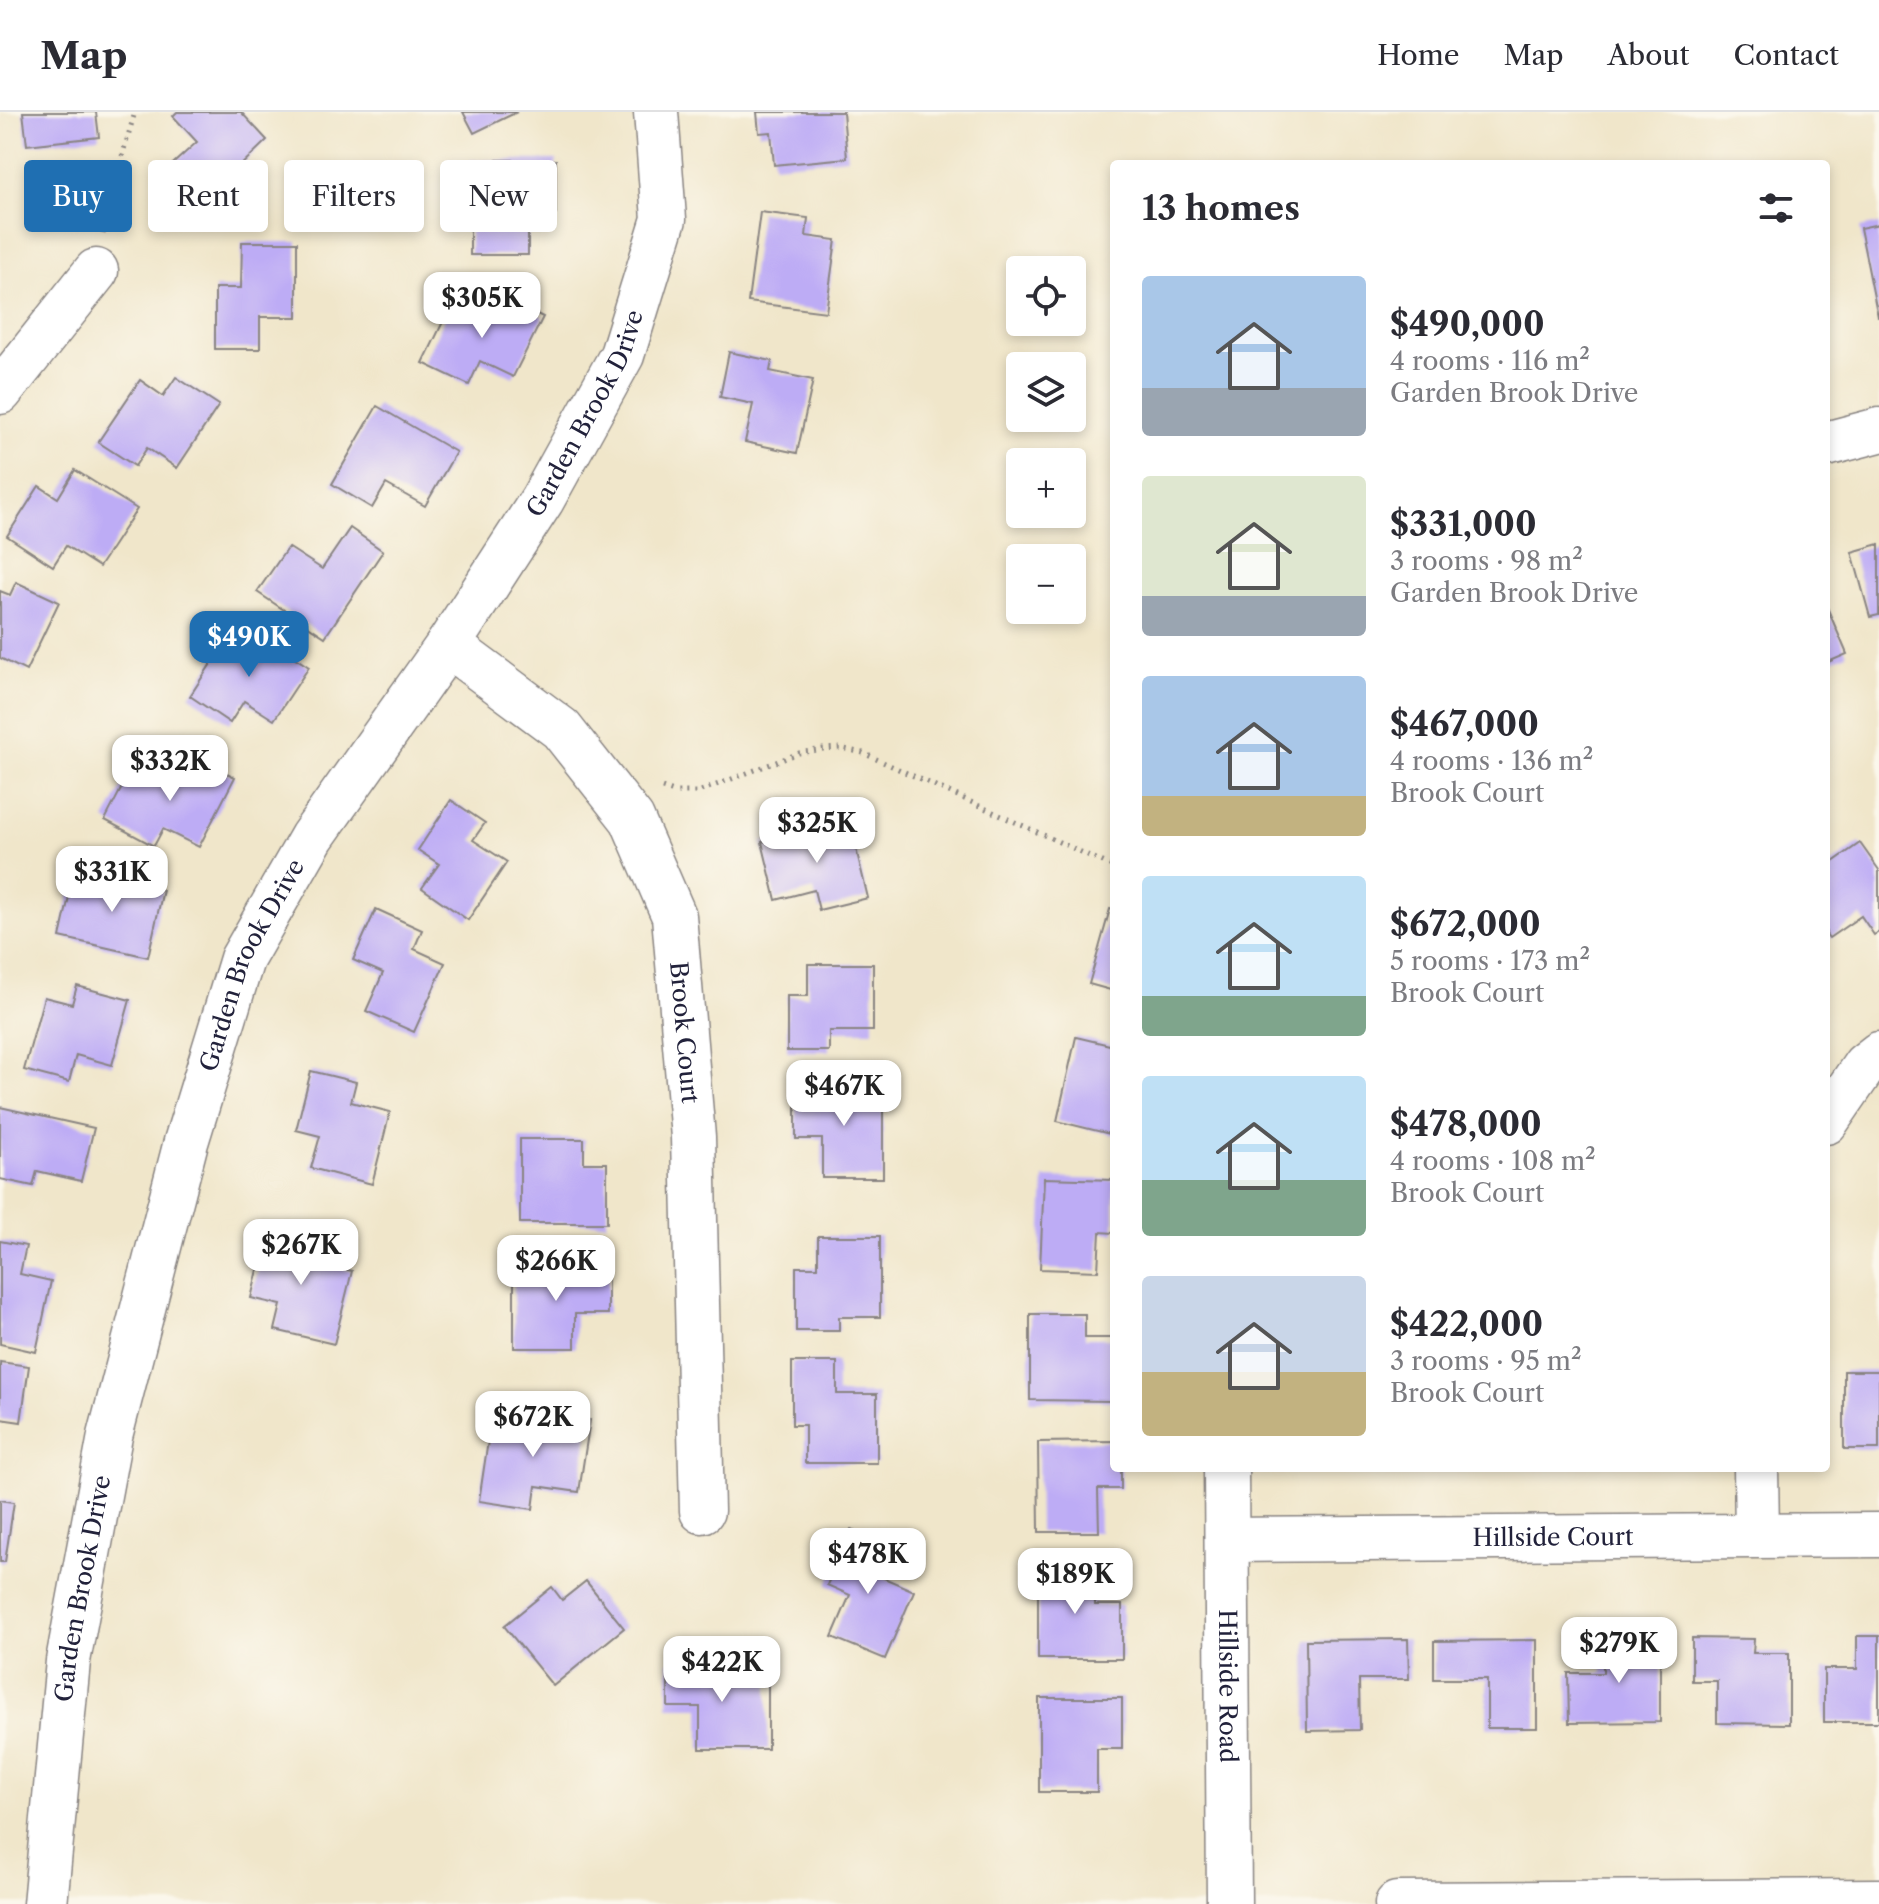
<!DOCTYPE html>
<html lang="en">
<head>
<meta charset="utf-8">
<style>
  :root { --surface:#fff; --page:#f7f7f7; --text:#2b2b33; --muted:#7c7c81; --line:#e1e1e2; --accent:#1f6fb2 }
  body { margin:0; font-family:"Libre Caslon Text",serif; background:var(--page); color:var(--text); height:100vh; display:flex; flex-direction:column; font-size:30px; white-space:nowrap }
  * { box-sizing:border-box; margin:0 }
  p { font-size:26px; color:var(--muted) }
  .icon { flex:none; width:44px; height:44px; fill:none; stroke:currentColor; stroke-width:2; stroke-linecap:round; stroke-linejoin:round }
  .map { position:relative; flex:1; overflow:hidden }
  .drawer { position:absolute; left:1110px; top:48px; width:720px; height:1312px; display:flex; flex-direction:column; background:var(--surface); border-radius:8px; box-shadow:0 4px 12px #0003 }
  .drawer>* { flex:none }
  .top-card { position:absolute; left:24px; top:48px; width:760px; height:72px; display:flex; gap:16px }
  .controls { position:absolute; left:1006px; top:144px; display:grid; gap:16px }
  .controls a { display:grid; place-items:center; width:80px; height:80px; border-radius:8px; background:var(--surface); box-shadow:0 4px 12px #0003; font-size:40px }
  .price { position:absolute; translate:-50% -68px; padding:0 18px; border-radius:16px; background:#fff; color:#222; font-size:26px; line-height:52px; filter:drop-shadow(0 2px 4px #0008) }
  .price::after { content:''; position:absolute; left:50%; top:48px; width:24px; height:18px; margin-left:-12px; background:inherit; clip-path:polygon(0 0,100% 0,50% 100%) }
  .price.selected { background:var(--accent); color:#fff }
  ul { padding:0; list-style:none }
  li { display:flex; align-items:center; gap:24px; height:200px; padding:0 32px }
  li span { display:grid; place-items:center; flex:none; width:224px; height:160px; border-radius:8px; color:#555 }
  li>.icon { margin-inline-start:auto }
  span .icon { width:96px; height:96px; fill:#fffc; stroke-width:1 }
  li b { font-size:34px }
  h2 { display:flex; justify-content:space-between; align-items:center; height:96px; padding:0 32px; font-size:34px }
  .chip { padding:0 28px; border-radius:8px; background:var(--surface); box-shadow:0 4px 12px #0003; font-size:28px; line-height:72px }
  .chip.selected { background:var(--accent); color:#fff }
  header { display:flex; align-items:center; gap:48px; box-sizing:border-box; height:112px; padding:0 40px; background:var(--surface); border-bottom:2px solid var(--line) }
  header strong { font-size:38px }
  nav { display:flex; gap:44px; margin-inline-start:auto; font-size:28px }
  .map>svg:first-child { display:block }
  .building { fill:#bdacf5 }
  .lines { fill:none; stroke-linecap:round; stroke-linejoin:round }
  .minor-casing { stroke:#898482; stroke-width:47 }
  .path { stroke:#898482; stroke-width:5; stroke-dasharray:2 6; stroke-linecap:butt }
  .minor { stroke:#fff; stroke-width:44 }
  .labels { text-anchor:middle; stroke-width:7; stroke-linejoin:round; paint-order:stroke }
  .street-label { font-size:24px; fill:#22223b; stroke:#fbf7ec }
</style>
</head>
<body>
<header>
<strong>Map</strong>
<nav><a>Home</a><a>Map</a><a>About</a><a>Contact</a></nav>
</header>
<div class="map">
<svg width="1879" height="1792" viewBox="0 0 1879 1792">
  <rect width="100%" height="100%" fill="#fbf7ec"/>
  <filter id="ink" filterUnits="userSpaceOnUse"><feTurbulence type="fractalNoise" baseFrequency=".0125" numOctaves="2"/><feDisplacementMap in="SourceGraphic" scale="16" xChannelSelector="R" yChannelSelector="G"/><feConvolveMatrix kernelMatrix="1 2 1 2 8 2 1 2 1" color-interpolation-filters="sRGB"/></filter>
  <filter id="wash" filterUnits="userSpaceOnUse"><feTurbulence type="fractalNoise" baseFrequency=".006" numOctaves="4" result="noise"/><feDisplacementMap in="SourceGraphic" scale="32" xChannelSelector="R" yChannelSelector="G"/><feGaussianBlur stdDeviation="1.8" result="paint"/><feColorMatrix in="noise" values="0 0 0 0 0 0 0 0 0 0 0 0 0 0 0 0 0 1.4 0 .05"/><feComposite in="paint" operator="in"/></filter>
  <g filter="url(#wash)">
    <rect width="100%" height="100%" fill="#f0e6ca"/>
    <g id="blocks">
      <g class="building">
        <polygon points="23,0 96,0 99,25 27,33"/>
        <polygon points="177,0 241,0 267,28 234,60 246,73 210,107 165,59 197,30 173,4"/>
        <polygon points="463,0 517,0 474,21"/>
        <polygon points="757,0 843,0 847,46 774,53 771,20 759,21"/>
        <polygon points="470,48 556,48 556,101 528,101 528,143 470,143"/>
        <polygon points="760,100 808,106 806,124 836,128 826,200 748,190"/>
        <polygon points="1879,112 1879,205 1878,205 1860,116"/>
        <polygon points="242,130 297,130 297,205 260,205 260,237 215,237 215,176 241,176"/>
        <polygon points="504,186 543,205 513,265 480,249 469,273 423,251 454,187 494,207"/>
        <polygon points="729,240 772,249 770,259 813,268 797,341 745,330 753,292 720,285"/>
        <polygon points="176,265 219,293 177,356 147,336 135,354 98,330 140,268 163,284"/>
        <polygon points="377,294 456,340 425,394 386,372 372,396 332,372"/>
        <polygon points="75,358 137,397 99,455 66,434 53,454 7,424 39,374 58,386"/>
        <polygon points="350,416 383,439 325,525 257,480 288,435 322,457"/>
        <polygon points="1879,432 1879,503 1870,505 1852,440"/>
        <polygon points="16,470 59,490 26,559 0,546 0,479 10,483"/>
        <polygon points="1826,493 1847,542 1826,551"/>
        <polygon points="233,518 269,542 275,533 309,555 274,608 244,589 230,611 190,584"/>
        <polygon points="196,646 235,665 199,735 163,717 154,734 105,708 135,650 182,674"/>
        <polygon points="451,688 485,711 473,728 507,750 468,808 422,776 439,752 418,738"/>
        <polygon points="849,708 868,786 819,798 814,778 776,788 762,730"/>
        <polygon points="1860,731 1879,758 1879,820 1874,823 1861,804 1829,826 1826,822 1826,755"/>
        <polygon points="75,758 163,778 148,845 60,825"/>
        <polygon points="376,797 422,818 414,837 445,851 414,920 366,899 383,861 353,848"/>
        <polygon points="1110,797 1114,798 1114,879 1089,872"/>
        <polygon points="808,852 873,852 873,919 829,919 829,939 787,939 787,884 808,884"/>
        <polygon points="77,874 130,888 112,953 76,943 69,970 24,958 44,885 72,892"/>
        <polygon points="1076,925 1114,934 1114,1023 1057,1009"/>
        <polygon points="311,959 356,970 351,990 390,1000 372,1072 311,1056 320,1024 296,1018"/>
        <polygon points="796,973 883,973 883,1066 822,1066 822,1027 796,1027"/>
        <polygon points="0,995 94,1016 81,1069 37,1059 33,1074 0,1067"/>
        <polygon points="520,1027 584,1027 584,1051 607,1051 607,1111 520,1111"/>
        <polygon points="1044,1066 1114,1068 1114,1121 1100,1120 1098,1159 1040,1157"/>
        <polygon points="269,1114 314,1126 309,1149 352,1159 334,1232 275,1218 281,1193 251,1186"/>
        <polygon points="818,1124 880,1124 880,1205 839,1205 839,1219 796,1219 796,1155 818,1155"/>
        <polygon points="0,1129 26,1134 20,1162 51,1169 36,1240 0,1232"/>
        <polygon points="514,1154 608,1154 608,1202 575,1202 575,1236 514,1236"/>
        <polygon points="1030,1202 1085,1202 1085,1226 1114,1226 1114,1289 1030,1288"/>
        <polygon points="0,1250 29,1254 21,1310 0,1307"/>
        <polygon points="792,1250 837,1250 837,1282 877,1282 877,1351 805,1351 805,1313 792,1313"/>
        <rect x="1844" y="1259" width="35" height="78"/>
        <polygon points="542,1300 590,1308 579,1380 536,1374 533,1397 479,1389 491,1309 540,1317"/>
        <polygon points="1114,1329 1114,1356 1121,1356 1121,1377 1098,1377 1099,1420 1039,1420 1038,1330"/>
        <polygon points="0,1388 14,1390 5,1450 0,1450"/>
        <polygon points="851,1417 890,1433 877,1463 914,1479 885,1547 832,1525 850,1483 827,1473"/>
        <polygon points="1038,1452 1095,1452 1095,1493 1122,1493 1122,1547 1038,1547"/>
        <polygon points="586,1469 624,1516 553,1574 504,1514 552,1475 562,1488"/>
        <polygon points="1857,1524 1879,1524 1879,1610 1824,1610 1824,1557 1857,1557"/>
        <polygon points="1603,1526 1660,1526 1660,1610 1569,1611 1568,1561 1603,1561"/>
        <polygon points="1692,1526 1754,1527 1753,1541 1789,1541 1789,1612 1717,1611 1717,1569 1692,1569"/>
        <polygon points="1408,1527 1409,1567 1359,1567 1360,1618 1307,1619 1306,1528"/>
        <polygon points="1537,1528 1537,1616 1487,1616 1487,1567 1434,1567 1434,1529"/>
        <polygon points="668,1550 727,1550 727,1563 768,1563 768,1637 700,1637 700,1595 668,1595"/>
        <polygon points="1039,1586 1122,1586 1122,1637 1097,1637 1097,1680 1039,1680"/>
      </g>
    </g>
  </g>
  <g filter="url(#ink)">
    <use href="#blocks" fill-opacity="0" stroke="#898482" stroke-width="2"/>
    <g class="lines">
      <g class="minor-casing">
        <g id="minor">
          <polyline points="0,280 96,159"/>
          <polyline points="1826,332 1879,318"/>
          <path id="s1" d="M448,533L561,617L632,707L674,804L693,1025L702,1399"/>
          <polyline points="1826,1010 1865,953 1879,942"/>
          <path id="s2" d="M1226,1356L1229,1792"/>
          <polyline points="1756,1356 1757,1423"/>
          <path id="s3" d="M1227,1428L1879,1423"/>
          <path id="s4" d="M45,1792L68,1549L110,1324L186,1030L242,847L312,725L448,533L542,388L622,243L664,107L656,0"/>
          <polyline points="1397,1792 1879,1789"/>
        </g>
      </g>
      <g class="path">
        <polyline points="103,122 109,89 135,0"/>
        <polyline points="662,676 674,680 698,680 799,641 823,637 840,636 863,641 1114,755"/>
      </g>
      <use href="#minor" class="minor"/>
    </g>
  </g>
  <g class="labels">
    <g class="street-label">
      <text dy="8" stroke="none"><textPath href="#s4" startOffset="1614">Garden Brook Drive</textPath></text>
      <text dy="8" stroke="none"><textPath href="#s4" startOffset="966">Garden Brook Drive</textPath></text>
      <text dy="8" stroke="none"><textPath href="#s1" startOffset="478">Brook Court</textPath></text>
      <text dy="8" stroke="none"><textPath href="#s3" startOffset="326">Hillside Court</textPath></text>
      <text dy="8" stroke="none"><textPath href="#s4" startOffset="318">Garden Brook Drive</textPath></text>
      <text dy="8" stroke="none"><textPath href="#s2" startOffset="218">Hillside Road</textPath></text>
    </g>
  </g>
</svg>
<div class="controls">
<a><svg class="icon" aria-label="locate" viewBox="0 0 24 24"><circle cx="12" cy="12" r="6"/><path d="M12 2v4M12 18v4M2 12h4M18 12h4"/></svg></a>
<a><svg class="icon" aria-label="layers" viewBox="0 0 24 24"><path d="M12 4l9 5-9 5-9-5zM3 14l9 5 9-5"/></svg></a>
<a>+</a>
<a>−</a>
</div>
<b class="price" style="left:482px;top:228px">$305K</b>
<b class="price selected" style="left:249px;top:567px">$490K</b>
<b class="price" style="left:170px;top:691px">$332K</b>
<b class="price" style="left:817px;top:753px">$325K</b>
<b class="price" style="left:112px;top:802px">$331K</b>
<b class="price" style="left:844px;top:1016px">$467K</b>
<b class="price" style="left:301px;top:1175px">$267K</b>
<b class="price" style="left:556px;top:1191px">$266K</b>
<b class="price" style="left:533px;top:1347px">$672K</b>
<b class="price" style="left:868px;top:1484px">$478K</b>
<b class="price" style="left:1075px;top:1504px">$189K</b>
<b class="price" style="left:1619px;top:1573px">$279K</b>
<b class="price" style="left:722px;top:1592px">$422K</b>
<div class="top-card">
<a class="chip selected">Buy</a>
<a class="chip">Rent</a>
<a class="chip">Filters</a>
<a class="chip">New</a>
</div>
<section class="drawer">
<h2>13 homes<svg class="icon" aria-label="filters" viewBox="0 0 24 24"><path d="M4 7h16M4 17h16"/><circle cx="9" cy="7" r="2"/><circle cx="15" cy="17" r="2"/></svg></h2>
<ul>
<li><span style="background:linear-gradient(#a9c7e8 70%,#9aa5b1 0)"><svg class="icon" aria-label="home" viewBox="0 0 24 24"><path d="M3 11l9-7 9 7M6 9v11h12V9"/></svg></span><div><b>$490,000</b><p>4 rooms · 116 m²</p><p>Garden Brook Drive</p></div></li>
<li><span style="background:linear-gradient(#dfe7d0 75%,#9aa5b1 0)"><svg class="icon" aria-label="home" viewBox="0 0 24 24"><path d="M3 11l9-7 9 7M6 9v11h12V9"/></svg></span><div><b>$331,000</b><p>3 rooms · 98 m²</p><p>Garden Brook Drive</p></div></li>
<li><span style="background:linear-gradient(#a9c7e8 75%,#c2b280 0)"><svg class="icon" aria-label="home" viewBox="0 0 24 24"><path d="M3 11l9-7 9 7M6 9v11h12V9"/></svg></span><div><b>$467,000</b><p>4 rooms · 136 m²</p><p>Brook Court</p></div></li>
<li><span style="background:linear-gradient(#bfe0f5 75%,#7fa58c 0)"><svg class="icon" aria-label="home" viewBox="0 0 24 24"><path d="M3 11l9-7 9 7M6 9v11h12V9"/></svg></span><div><b>$672,000</b><p>5 rooms · 173 m²</p><p>Brook Court</p></div></li>
<li><span style="background:linear-gradient(#bfe0f5 65%,#7fa58c 0)"><svg class="icon" aria-label="home" viewBox="0 0 24 24"><path d="M3 11l9-7 9 7M6 9v11h12V9"/></svg></span><div><b>$478,000</b><p>4 rooms · 108 m²</p><p>Brook Court</p></div></li>
<li><span style="background:linear-gradient(#c9d6e8 60%,#c2b280 0)"><svg class="icon" aria-label="home" viewBox="0 0 24 24"><path d="M3 11l9-7 9 7M6 9v11h12V9"/></svg></span><div><b>$422,000</b><p>3 rooms · 95 m²</p><p>Brook Court</p></div></li>
</ul>
</section>
</div>
</body>
</html>
